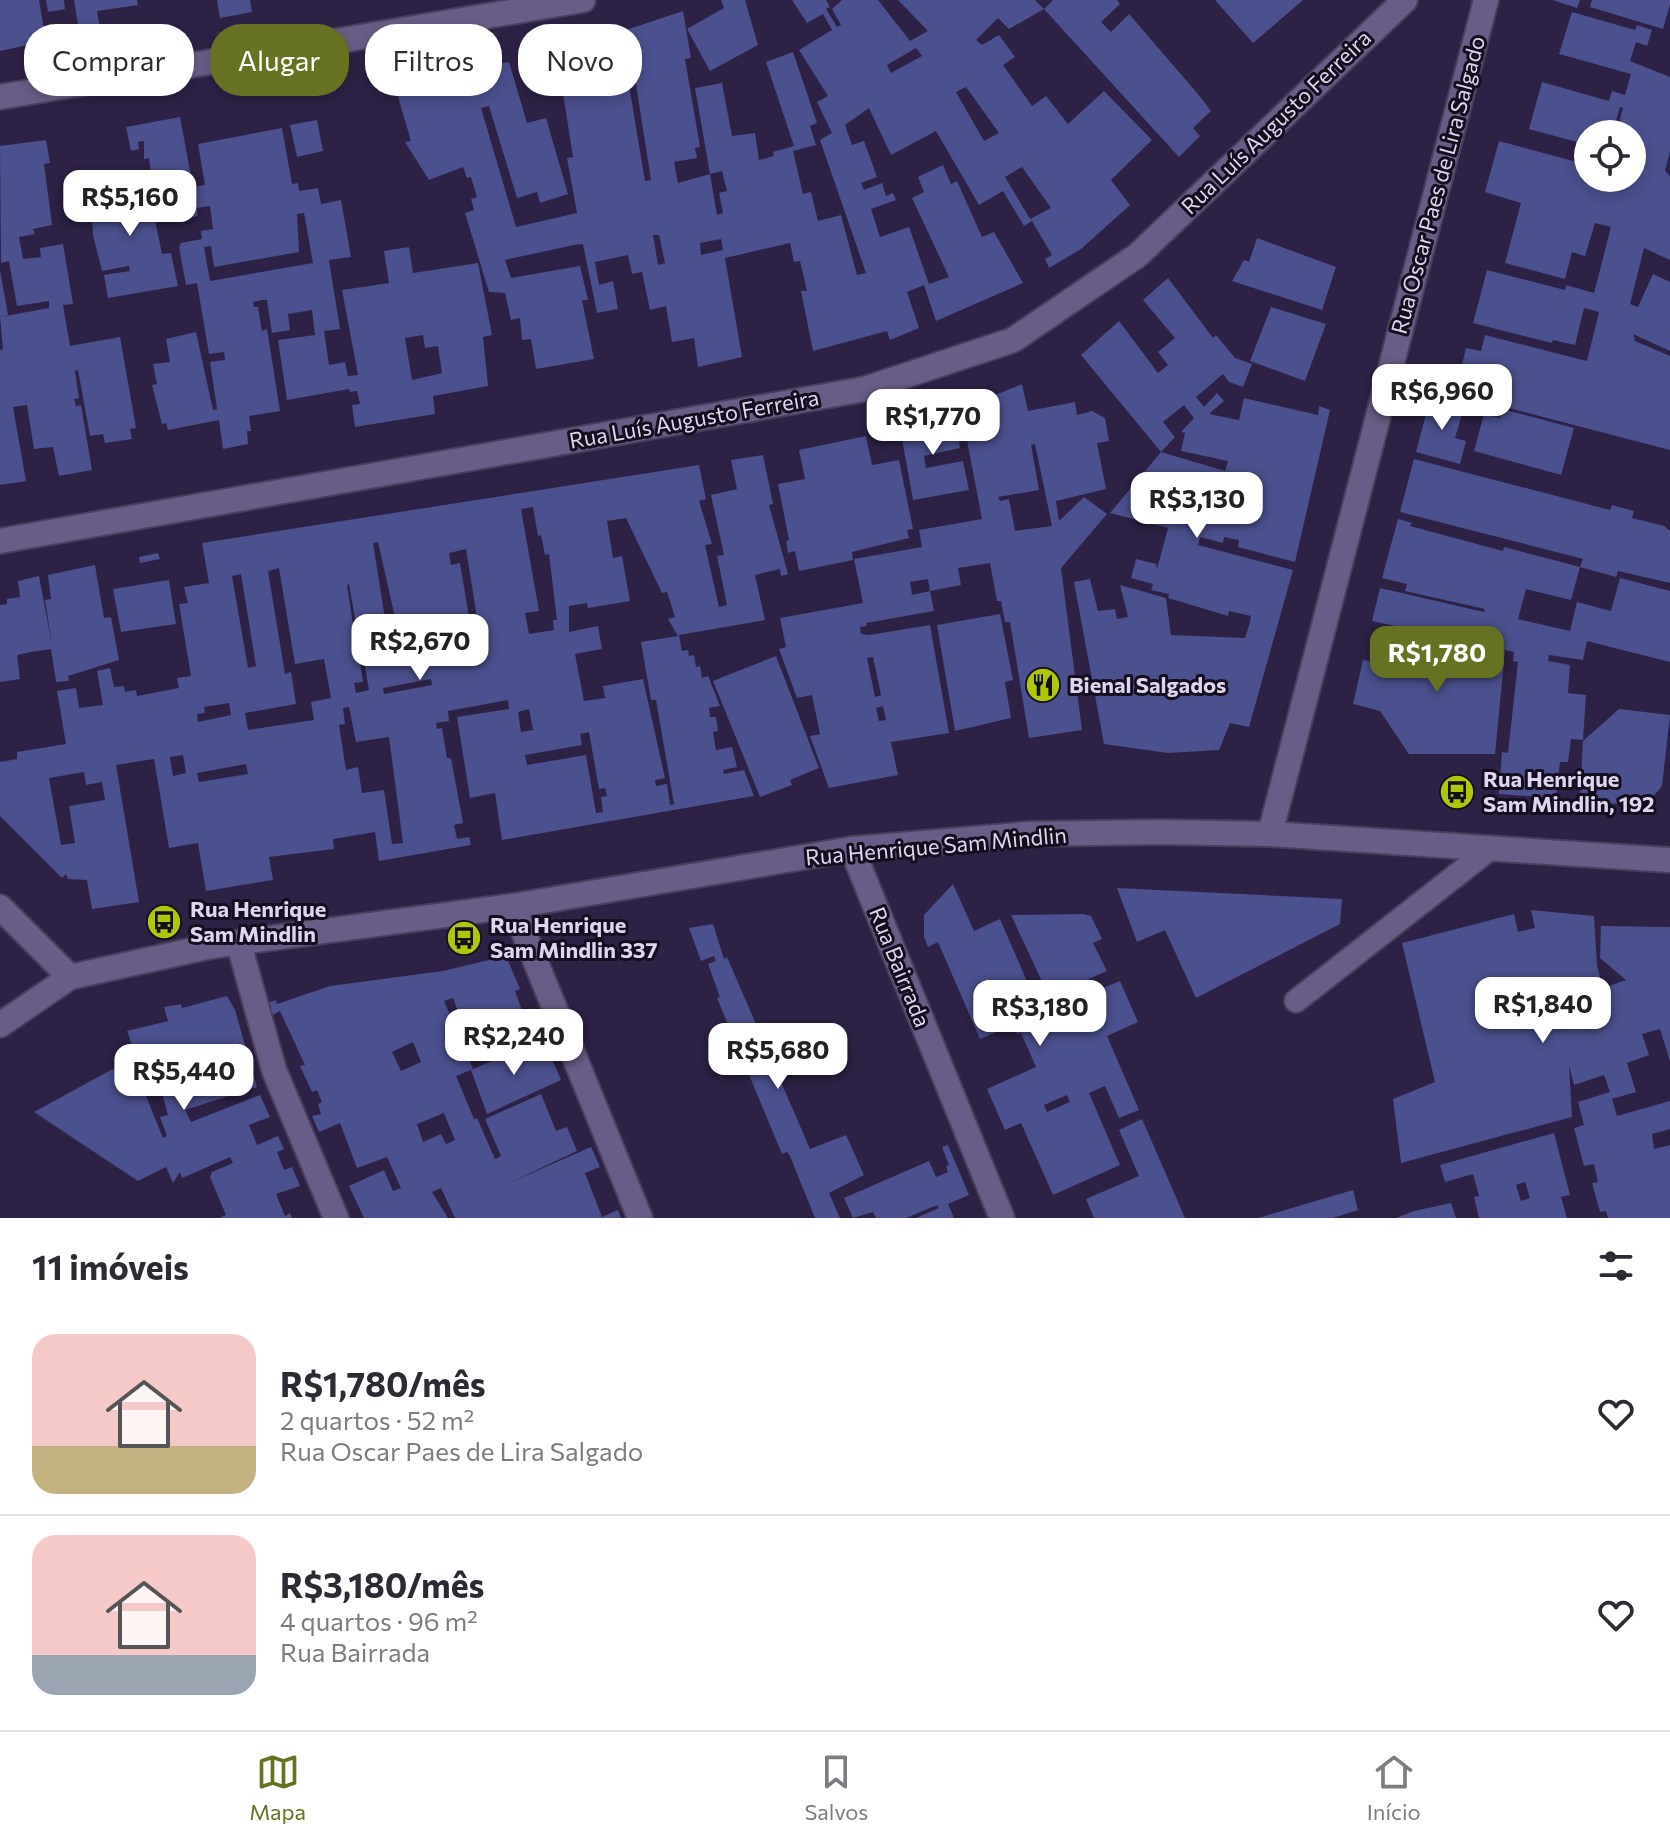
<!DOCTYPE html>
<html lang="pt">
<head>
<meta charset="utf-8">
<style>
  :root { --surface:#fff; --page:#f2f2f3; --text:#2b2b33; --muted:#7c7c81; --line:#e1e1e2; --accent:#667121 }
  body { margin:0; font-family:Commissioner,sans-serif; background:var(--page); color:var(--text); height:100vh; display:flex; flex-direction:column; font-size:30px; white-space:nowrap }
  * { box-sizing:border-box; margin:0 }
  p { font-size:26px; color:var(--muted) }
  .icon { flex:none; width:44px; height:44px; fill:none; stroke:currentColor; stroke-width:2; stroke-linecap:round; stroke-linejoin:round }
  .map { position:relative; height:1218px; overflow:hidden }
  .side { display:flex; flex-direction:column; background:var(--surface); flex:1 }
  .side>* { flex:none }
  .guide { position:absolute; left:24px; top:24px; width:800px; height:72px; display:flex; gap:16px }
  .tools { position:absolute; left:1574px; top:120px; display:grid; gap:16px }
  .tools a { display:grid; place-items:center; width:72px; height:72px; border-radius:50%; background:var(--surface); box-shadow:0 4px 12px #0003; font-size:40px }
  .price { position:absolute; translate:-50% -68px; padding:0 18px; border-radius:16px; background:#fff; color:#222; font-size:26px; line-height:52px; filter:drop-shadow(0 2px 4px #0008) }
  .price::after { content:''; position:absolute; left:50%; top:48px; width:24px; height:18px; margin-left:-12px; background:inherit; clip-path:polygon(0 0,100% 0,50% 100%) }
  .price.current { background:var(--accent); color:#fff }
  ul { padding:0; list-style:none }
  li { display:flex; align-items:center; gap:24px; height:200px; padding:0 32px }
  li+li { border-top:2px solid var(--line) }
  li span { display:grid; place-items:center; flex:none; width:224px; height:160px; border-radius:24px; color:#555 }
  li>.icon { margin-inline-start:auto }
  span .icon { width:96px; height:96px; fill:#fffc; stroke-width:1 }
  li b { font-size:34px }
  h2 { display:flex; justify-content:space-between; align-items:center; height:96px; padding:0 32px; font-size:34px }
  .chip { padding:0 28px; border-radius:32px; background:var(--surface); box-shadow:0 4px 12px #0003; font-size:28px; line-height:72px }
  .chip.current { background:var(--accent); color:#fff }
  .tab-bar { display:flex; justify-content:space-around; align-items:center; height:112px; border-top:2px solid var(--line); background:var(--surface); font-size:22px; color:var(--muted) }
  .tab-bar a { display:grid; justify-items:center; gap:4px }
  .tab-bar .current { color:var(--accent) }
  .map>svg:first-child { display:block }
  .building { fill:#4b508e; fill-rule:evenodd }
  .lines { fill:none; stroke-linecap:round; stroke-linejoin:round }
  .lane-casing { stroke:#4a3e5d; stroke-width:26 }
  .street-casing { stroke:#4a3e5d; stroke-width:28 }
  .secondary-casing { stroke:#4a3e5d; stroke-width:28 }
  .lane { stroke:#695c86; stroke-width:22 }
  .street { stroke:#695c86; stroke-width:24 }
  .secondary { stroke:#695c86; stroke-width:24 }
  .labels { text-anchor:middle; stroke-width:6; stroke-linejoin:round; paint-order:stroke }
  .street-label { font-size:22px; fill:#ddd6ee; stroke:#140e1e }
  .poi-label { font-size:22px; font-weight:bold; fill:#ddd6ee; stroke:#140e1e; text-anchor:start }
</style>
</head>
<body>
<div class="map">
<svg width="1670" height="1218" viewBox="0 0 1670 1218">
  <rect width="100%" height="100%" fill="#2d2145"/>
  <g class="building">
    <polygon points="0,0 39,0 46,41 0,51"/>
    <polygon points="46,0 64,0 65,9 48,12"/>
    <polygon points="74,0 137,0 138,5 97,11 101,35 80,38"/>
    <polygon points="217,0 250,0 252,12 220,18"/>
    <polygon points="721,0 745,0 758,45 710,71 687,29 724,8"/>
    <path d="M792,0H826L830,7L826,9L837,27L841,25L832,9L842,0H878L910,41L928,31L898,0H1035L1044,9L1009,29L998,18L976,40L982,45L999,35L1015,57L1003,65L1032,106L1046,96L1068,124L1104,91L1152,140L1111,180L1130,205L1081,249L1049,268L1045,259L1052,255L1032,221L1024,226L1003,191L979,205L936,131L891,155L869,108L845,125L852,145L864,141L877,177L861,183L864,190L882,183L886,196L893,193L896,200L871,209L880,237L909,227L929,284L949,277L912,198L924,192L918,177L943,165L951,184L957,181L982,237L994,232L1023,283L936,321L924,285L907,292L919,328L890,340L887,331L813,351L801,291H807L800,261L794,262L790,243L725,258L742,357L698,367L694,338L672,342L666,306L650,310L642,272L632,274L628,255L595,262L599,285L613,281L618,309L597,313L583,244L574,245L505,260L511,278L580,266L588,300H582L594,359L536,369L531,339L522,340L520,318L511,320L505,293L489,292L465,213L474,210L471,199L477,197L471,177L467,178L463,167L429,180L405,142L411,141L396,90L420,83L422,89L450,78L453,88L474,81L470,68L509,62L527,123L546,118L568,194L540,203L537,192L517,198L489,106L481,108L516,227L577,213L567,158L573,157L562,87L591,83L584,44L683,11L691,58L685,59L700,147L695,148L697,158L674,162L678,183L710,174L717,215L723,213L719,193L727,191L722,171L710,174L695,88L722,83L732,136L755,133L759,160L774,156L773,152L794,146L766,62L793,52L817,123L810,126L816,145L793,151L803,194L811,192L818,221L841,215L857,275L866,273L820,140L832,133L817,102L828,96L799,50L832,30L823,14L807,23ZM916,48L922,56L891,73L887,65ZM633,65L651,180L645,181L626,67ZM966,87L999,133L984,141L956,92ZM1022,167L1051,208L1030,219L1005,177ZM653,235H659L665,263L658,265ZM721,239L723,250L701,255L700,243Z"/>
    <polygon points="1053,0 1117,0 1120,4 1101,22 1111,32 1129,14 1198,94 1211,111 1193,128 1200,136 1179,157 1044,9"/>
    <polygon points="1215,0 1303,0 1253,43"/>
    <polygon points="1552,0 1580,0 1577,8"/>
    <polygon points="1592,0 1670,0 1670,4 1663,29 1590,7"/>
    <polygon points="1572,12 1635,30 1637,25 1652,30 1647,46 1636,42 1630,61 1670,77 1670,151 1665,171 1670,176 1670,260 1644,248 1630,304 1638,307 1653,274 1670,282 1670,351 1633,334 1635,341 1670,356 1670,450 1455,394 1466,348 1481,351 1485,335 1587,361 1599,312 1584,308 1575,345 1553,340 1552,343 1473,323 1487,270 1565,290 1566,285 1594,293 1611,227 1595,223 1585,256 1572,252 1565,279 1505,263 1521,203 1485,192 1499,141 1588,165 1588,178 1633,177 1636,166 1632,165 1632,134 1616,134 1623,108 1620,107 1612,134 1588,134 1588,145 1529,129 1542,82 1609,101 1612,91 1625,95 1631,74 1559,54"/>
    <path d="M180,117L193,187L205,185L198,144L282,128L292,184L298,183L299,191L318,188L321,204L341,200L351,257L329,260L340,329L324,331L329,365L345,362L348,376L358,375L342,290L389,283L384,251L409,247L413,273L478,263L492,335L483,337L488,386L433,396L435,414L355,427L352,405L360,404L357,391L350,392L349,389L287,400L278,340L315,335L312,310L288,314L290,330L272,333L267,300H262L253,302L254,307H258L262,331L267,329L280,411L249,416L251,431H247L248,444L223,449L219,420L168,430L166,423L162,424L152,385L157,384L153,364L170,362L166,339L196,332L213,410L217,409L210,362L225,360L224,352L209,354L197,283L186,285L179,247L181,243L202,239L201,231L213,229L210,206L197,208L198,216L185,218L183,206L163,210L157,173L151,174L149,158L144,159V141L138,142L139,149L131,151L126,127ZM304,213L313,263L210,281L204,247L211,246L214,267L299,252L297,214ZM423,335L425,348L438,346L442,373L412,380L405,338Z"/>
    <polygon points="317,120 323,151 297,157 290,125"/>
    <polygon points="46,140 50,163 44,164 52,225 33,229 35,234 19,237 23,259 41,257 40,248 63,244 73,304 63,305 70,346 120,337 136,428 130,429 132,439 105,443 103,434 90,436 78,370 75,371 79,398 74,399 76,406 81,405 92,470 59,476 53,447 34,449 27,405 13,407 26,481 0,485 0,350 3,349 0,317 49,308 49,301 17,306 9,261 1,263 0,146"/>
    <polygon points="145,172 162,254 171,253 178,286 108,298 104,275 130,271 129,266 102,271 93,235 92,214 100,213 95,184"/>
    <polygon points="1257,238 1336,267 1322,310 1232,281 1244,260 1249,262"/>
    <polygon points="0,270 8,315 0,317"/>
    <polygon points="1168,278 1213,338 1216,335 1235,358 1252,364 1243,387 1229,382 1223,374 1196,397 1204,407 1217,393 1224,401 1209,414 1239,420 1244,398 1318,415 1319,406 1330,410 1295,562 1238,547 1239,540 1224,537 1223,543 1200,537 1198,545 1293,570 1249,727 1230,723 1219,750 1168,753 1104,744 1074,582 1090,579 1098,611 1115,609 1117,619 1128,617 1120,585 1166,598 1171,635 1245,638 1250,622 1251,616 1229,611 1228,616 1168,598 1169,594 1151,590 1153,584 1131,578 1136,559 1156,564 1157,569 1168,528 1110,513 1161,452 1225,471 1228,461 1181,451 1185,433 1181,432 1194,418 1184,405 1163,422 1175,437 1161,452 1081,355 1119,321 1158,373 1168,365 1158,352 1175,338 1143,300"/>
    <polygon points="1271,307 1326,324 1305,381 1250,361"/>
    <path d="M1022,384L1028,411L1075,402L1077,415L1092,411L1105,418L1109,441L1097,443L1106,489L1056,501L1059,521L1084,497L1107,514L1061,568L1082,730L1029,738L1010,622H1005L1001,601H997L990,563L958,568L961,585L930,591L928,579L910,582L912,595L930,591L934,611L866,623L867,626L860,627L861,634L869,635L930,625L949,733L891,742L898,775L829,788L810,736L820,734L812,695L797,698L779,649L786,647L780,618L863,603L854,559L922,547L919,530L982,519L961,409ZM1035,444L1052,526L1015,531L1009,499L1000,501L998,497L1039,490L1031,445ZM873,657L881,695L875,697L867,658ZM883,706L886,720L879,721L876,708Z"/>
    <polygon points="1430,399 1464,408 1455,438 1466,441 1460,464 1416,452"/>
    <polygon points="1502,409 1574,428 1561,475 1474,451 1484,414 1500,418"/>
    <polygon points="955,411 960,448 924,456 926,468 963,461 969,490 913,500 900,428"/>
    <polygon points="866,436 872,465 899,460 913,529 907,530 909,538 852,552 853,560 799,571 795,551 788,553 786,541 789,540 778,484 805,479 799,450"/>
    <path d="M763,455L773,504L769,505L788,574L781,576L780,569L755,575L765,620L679,635L682,651L688,650L689,656L694,655L696,667L700,666L702,678L708,676L720,706L709,708L710,717H716L718,731L713,732L716,750L732,747L737,767L723,770L724,774L744,770L754,796L502,840L495,793L470,798L457,717L509,709L508,700L448,711L449,721L436,723L437,729L442,728L447,758H451L463,823L454,825L457,839L469,837L471,845L379,861L375,832L333,839L334,849L269,857L273,880L206,891L198,843L169,848L154,759L116,765L139,902L92,909L87,880L68,879L66,874L62,878L0,816V762L17,759V752L66,744L57,691L76,688L79,708L103,705L97,671L110,668L114,687L124,686L125,692L136,690L137,696L179,688L177,678L191,676L179,604L188,603L184,587L209,583L202,543L699,465L706,499L699,501L712,544L705,545L719,607L727,605L717,556L724,555L711,495L737,489L731,460ZM533,507L538,536L541,535L545,555L549,554L557,620H553L554,630L529,634L525,613L539,611L521,509ZM626,518L662,593L667,592L675,617L668,619L678,636L641,642L651,700H656L674,804L670,805L667,784L656,786L655,780L665,778L643,679L603,686L605,698L584,701L575,654L602,649L598,626L569,632V606L587,603L588,608L630,601L622,556L613,558L607,521ZM378,542L402,648L390,650L373,543ZM466,549L482,649L486,652L476,654L474,642L467,643L465,630L471,629L460,563L451,565L449,553ZM279,568L295,664L324,659L331,698L311,702L314,720L248,730L245,713L296,704L291,672L285,674L268,571ZM241,574L256,666L248,668L232,576ZM349,584L357,630L354,631L347,585ZM359,655H363L369,690L356,693L354,683L363,682ZM431,679L432,685L384,694L383,688ZM229,703L231,715L198,722L197,714L205,713L204,707ZM349,707L356,742L389,737L403,843L392,844L384,790L362,793L358,767L346,770L339,725L345,724L343,708ZM529,709L533,730L521,732L518,712ZM589,732L599,789L605,788L607,796L601,797L603,812L596,813L586,755L527,765L525,755L582,745L580,734ZM183,755L186,773L173,776L170,757ZM246,764L248,774L199,782L197,773ZM84,772L86,785L102,782L105,800L69,806L75,843L61,845L49,778Z"/>
    <polygon points="1414,459 1610,510 1612,505 1634,511 1632,518 1664,526 1670,531 1670,583 1618,571 1616,577 1580,567 1583,559 1400,512"/>
    <polygon points="1398,519 1412,523 1410,526 1503,551 1504,547 1580,567 1571,600 1526,589 1518,619 1570,631 1577,602 1611,611 1620,578 1670,591 1670,662 1587,641 1583,660 1549,655 1548,661 1570,665 1568,693 1586,695 1583,740 1571,739 1568,762 1560,762 1556,798 1499,794 1502,752 1508,753 1518,662 1513,661 1514,652 1372,621 1380,588 1484,612 1485,609 1405,591 1407,584 1382,578"/>
    <polygon points="158,553 160,559 140,563 139,557"/>
    <polygon points="95,565 104,618 111,617 119,660 68,676 69,681 56,682 51,649 31,652 17,655 20,679 0,682 0,605 7,604 7,599 20,597 18,581 39,576 52,645 45,600 51,599 48,575"/>
    <polygon points="169,580 176,624 121,632 113,589"/>
    <polygon points="1000,614 1013,680 1005,682 1011,718 955,731 937,625"/>
    <polygon points="1397,629 1505,651 1495,754 1409,754 1380,711 1353,704 1363,660 1390,664"/>
    <polygon points="776,656 819,768 790,780 792,785 760,797 713,681"/>
    <polygon points="1619,709 1670,715 1662,786 1652,798 1636,806 1580,800 1583,741"/>
    <path d="M953,884L974,931L1000,919L1045,1023L1092,1001L1088,994L1120,981L1138,1022L1107,1036L1139,1110L1119,1118L1105,1086L1089,1093L1120,1165L1053,1195L1021,1123L1005,1130L987,1089L1036,1067L1021,1033L1017,1034L1013,1025L980,1039L938,942L928,947L924,937V915ZM1067,1095L1070,1102L1047,1112L1044,1105Z"/>
    <polygon points="1117,888 1342,899 1340,924 1196,998 1165,930 1137,942"/>
    <polygon points="1531,910 1594,916 1597,966 1603,988 1626,980 1600,958 1601,926 1670,927 1670,1061 1660,1029 1642,1034 1649,1055 1627,1063 1636,1092 1612,1099 1617,1116 1670,1101 1670,1129 1652,1134 1654,1149 1670,1145 1670,1218 1608,1218 1606,1211 1600,1212 1592,1183 1598,1182 1594,1164 1584,1166 1574,1128 1584,1125 1578,1102 1610,1092 1604,1075 1574,1085 1569,1065 1572,1117 1401,1163 1393,1099 1435,1082 1402,943 1514,914 1518,932 1535,928"/>
    <polygon points="1083,914 1091,916 1102,939 1093,943 1107,971 1066,989 1070,1000 1054,1007 1011,915"/>
    <polygon points="713,924 724,959 727,957 810,1149 846,1135 864,1175 829,1193 840,1218 815,1218 790,1156 787,1152 782,1154 717,998 720,997 708,964 716,961 714,956 701,961 689,928"/>
    <path d="M506,956L520,989L515,991L532,1038L476,1059L453,998L444,1001L473,1069L456,1076L474,1119L477,1118L495,1159L501,1156L485,1119L541,1094L556,1131L567,1127L577,1151L509,1183L591,1147L600,1167L585,1173L602,1217L618,1210L621,1218H455L441,1188L432,1192L448,1218H364L349,1186L384,1170L393,1191L401,1188L387,1157L357,1168L340,1123L319,1132L312,1116L321,1114L318,1104L322,1102L317,1090L312,1092L300,1066L305,1065L280,1011L271,1016L264,1004L276,1000L277,1004L330,986L443,971ZM413,1042L421,1062L401,1071L392,1052ZM444,1113L455,1140L446,1144L441,1134L423,1142L417,1124Z"/>
    <polygon points="227,996 235,1010 257,1087 185,1110 191,1122 260,1095 270,1117 249,1125 257,1145 278,1136 284,1149 277,1152 284,1170 292,1167 300,1186 276,1194 285,1216 290,1213 292,1218 219,1218 226,1215 210,1177 212,1172 233,1163 230,1157 182,1178 180,1172 173,1183 166,1167 138,1181 34,1112 131,1059 163,1138 167,1136 160,1117 168,1115 153,1059 139,1063 127,1031 168,1021 164,1007 181,1004 182,1008"/>
    <polygon points="546,1045 561,1080 487,1114 471,1070 522,1048 525,1055"/>
    <polygon points="1142,1119 1185,1218 1094,1218 1086,1199 1139,1176 1119,1130"/>
    <path d="M1554,1133L1570,1195L1561,1197L1567,1218H1479L1474,1197L1479,1196L1473,1174L1445,1182L1440,1165ZM1525,1182L1530,1198L1521,1201L1516,1185Z"/>
    <polygon points="948,1145 969,1195 948,1204 954,1218 916,1218 939,1208 937,1205 906,1218 876,1218 873,1212 853,1218 844,1198 929,1161 936,1177 948,1172 946,1166 949,1165 942,1147"/>
    <polygon points="1353,1190 1358,1210 1333,1218 1258,1218"/>
    <polygon points="1451,1203 1456,1218 1396,1218 1414,1211"/>
  </g>
  <g class="lines">
    <g class="lane-casing">
      <polyline id="lane" points="1296,1001 1491,848"/>
    </g>
    <g class="street-casing">
      <g id="street">
        <polyline points="0,541 865,389 1013,340 1138,255 1405,0"/>
        <polyline points="1270,834 1486,0"/>
        <polyline points="852,849 1002,1218"/>
        <polyline points="513,906 640,1218"/>
        <polyline points="239,944 274,1070 336,1218"/>
      </g>
    </g>
    <g class="secondary-casing">
      <g id="secondary">
        <polyline points="0,97 583,0"/>
        <polyline points="0,907 70,977"/>
        <polyline points="0,1025 70,977 212,946 513,906 852,849 1029,834 1160,832 1270,834 1670,860"/>
      </g>
    </g>
    <use href="#lane" class="lane"/>
    <use href="#street" class="street"/>
    <use href="#secondary" class="secondary"/>
  </g>
  <defs>
    <g id="restaurant-disc" transform="scale(1.8)"><circle r="9.5" fill="#aec60b" stroke="#140e1e"/><path d="M-5-6h1v4h1v-4h1v4h1v-4h1v5L-1.5 .5V6h-2V.5L-5-1ZM5-6V6H3V1.5H1.5Q1.5-4 5-6Z" fill="#111"/></g>
    <g id="bus-disc" transform="scale(1.8)"><circle r="9.5" fill="#aec60b" stroke="#140e1e"/><path d="M-5-6H5V4H4V6H2V4H-2V6H-4V4H-5ZM-3.5-4V0h7V-4ZM-3.5 1.2v1.5H-2V1.2ZM2 1.2v1.5H3.5V1.2Z" fill="#111"/></g>
  </defs>
  <g fill-rule="evenodd">
    <use href="#restaurant-disc" x="1043" y="685"/>
    <use href="#bus-disc" x="1457" y="792"/>
    <use href="#bus-disc" x="164" y="922"/>
    <use href="#bus-disc" x="464" y="938"/>
  </g>
  <g class="labels">
    <g class="street-label">
      <text transform="translate(1276 122) rotate(-44)" y="8">Rua Luís Augusto Ferreira</text>
      <text transform="translate(1438 185) rotate(-75)" y="8">Rua Oscar Paes de Lira Salgado</text>
      <text transform="translate(694 419) rotate(-10)" y="8">Rua Luís Augusto Ferreira</text>
      <text transform="translate(936 846) rotate(-5)" y="8">Rua Henrique Sam Mindlin</text>
      <text transform="translate(900 967) rotate(68)" y="8">Rua Bairrada</text>
    </g>
    <g class="poi-label">
      <text x="1069" y="693">Bienal Salgados</text>
      <text x="1483" y="787">Rua Henrique<tspan x="1483" dy="25">Sam Mindlin, 192</tspan></text>
      <text x="190" y="917">Rua Henrique<tspan x="190" dy="25">Sam Mindlin</tspan></text>
      <text x="490" y="933">Rua Henrique<tspan x="490" dy="25">Sam Mindlin 337</tspan></text>
    </g>
  </g>
</svg>
<div class="tools">
<a><svg class="icon" aria-label="locate" viewBox="0 0 24 24"><circle cx="12" cy="12" r="6"/><path d="M12 2v4M12 18v4M2 12h4M18 12h4"/></svg></a>
</div>
<b class="price" style="left:130px;top:238px">R$5,160</b>
<b class="price" style="left:1442px;top:432px">R$6,960</b>
<b class="price" style="left:933px;top:457px">R$1,770</b>
<b class="price" style="left:1197px;top:540px">R$3,130</b>
<b class="price" style="left:420px;top:682px">R$2,670</b>
<b class="price current" style="left:1437px;top:694px">R$1,780</b>
<b class="price" style="left:1543px;top:1045px">R$1,840</b>
<b class="price" style="left:1040px;top:1048px">R$3,180</b>
<b class="price" style="left:514px;top:1077px">R$2,240</b>
<b class="price" style="left:778px;top:1091px">R$5,680</b>
<b class="price" style="left:184px;top:1112px">R$5,440</b>
<div class="guide">
<a class="chip">Comprar</a>
<a class="chip current">Alugar</a>
<a class="chip">Filtros</a>
<a class="chip">Novo</a>
</div>
</div>
<section class="side">
<h2>11 imóveis<svg class="icon" aria-label="filters" viewBox="0 0 24 24"><path d="M4 7h16M4 17h16"/><circle cx="9" cy="7" r="2"/><circle cx="15" cy="17" r="2"/></svg></h2>
<ul>
<li><span style="background:linear-gradient(#f6c9c9 70%,#c2b280 0)"><svg class="icon" aria-label="home" viewBox="0 0 24 24"><path d="M3 11l9-7 9 7M6 9v11h12V9"/></svg></span><div><b>R$1,780/mês</b><p>2 quartos · 52 m²</p><p>Rua Oscar Paes de Lira Salgado</p></div><svg class="icon" aria-label="heart" viewBox="0 0 24 24"><path d="M12 20l-8-8c-3-5 5-10 8-4 3-6 11-1 8 4z"/></svg></li>
<li><span style="background:linear-gradient(#f6c9c9 75%,#9aa5b1 0)"><svg class="icon" aria-label="home" viewBox="0 0 24 24"><path d="M3 11l9-7 9 7M6 9v11h12V9"/></svg></span><div><b>R$3,180/mês</b><p>4 quartos · 96 m²</p><p>Rua Bairrada</p></div><svg class="icon" aria-label="heart" viewBox="0 0 24 24"><path d="M12 20l-8-8c-3-5 5-10 8-4 3-6 11-1 8 4z"/></svg></li>
</ul>
</section>
<nav class="tab-bar">
<a class="current"><svg class="icon" aria-label="map" viewBox="0 0 24 24"><path d="M3 6l6-2 6 2 6-2v14l-6 2-6-2-6 2zM9 4v14M15 6v14"/></svg>Mapa</a>
<a><svg class="icon" aria-label="saved" viewBox="0 0 24 24"><path d="M7 4h10v16l-5-4-5 4z"/></svg>Salvos</a>
<a><svg class="icon" aria-label="home" viewBox="0 0 24 24"><path d="M3 11l9-7 9 7M6 9v11h12V9"/></svg>Início</a>
</nav>
</body>
</html>
